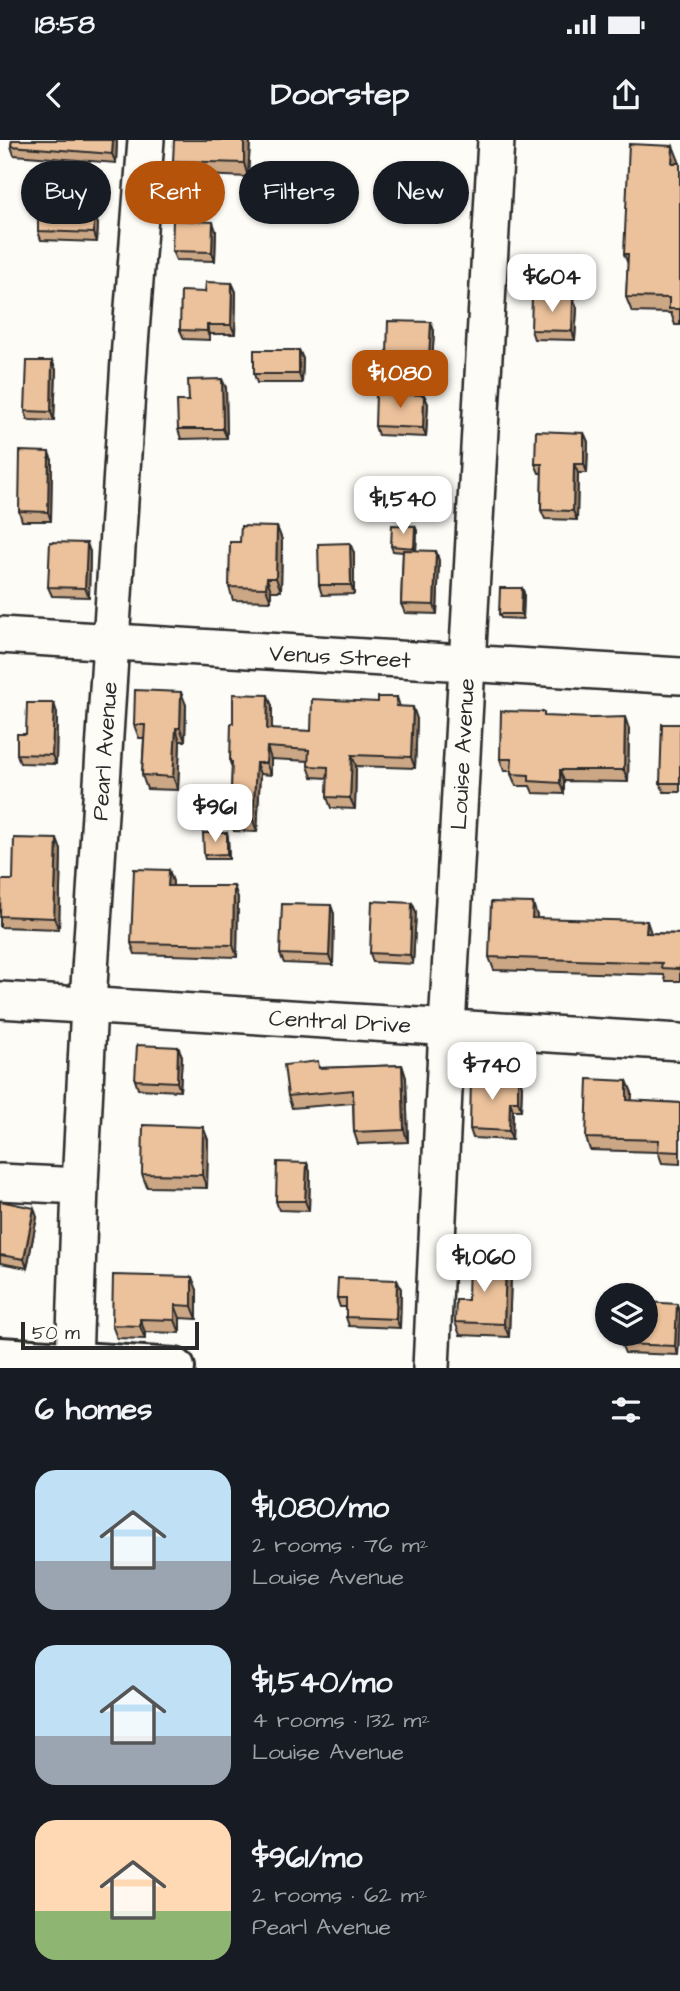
<!DOCTYPE html>
<html lang="en">
<head>
<meta charset="utf-8">
<style>
  :root { --surface:#171b24; --page:#20242c; --text:#f1f3f6; --muted:#9ea1a6; --accent:#b45309 }
  body { margin:0; font-family:"Architects Daughter",sans-serif; background:var(--page); color:var(--text); height:100vh; display:flex; flex-direction:column; font-size:26px; white-space:nowrap }
  * { box-sizing:border-box; margin:0 }
  p { font-size:23px; color:var(--muted) }
  .icon { flex:none; width:38px; height:38px; fill:none; stroke:currentColor; stroke-width:2; stroke-linecap:round; stroke-linejoin:round }
  .map { position:relative; height:1228px; overflow:hidden }
  .details { display:flex; flex-direction:column; background:var(--surface); flex:1 }
  .details>* { flex:none }
  .top-card { position:absolute; left:21px; top:21px; width:639px; height:63px; display:flex; gap:14px }
  .buttons { position:absolute; left:595px; top:1143px; display:grid; gap:14px }
  .buttons a { display:grid; place-items:center; width:63px; height:63px; border-radius:50%; background:var(--surface); box-shadow:0 2px 5px #0004; font-size:35px }
  .scale { position:absolute; left:21px; bottom:18px; width:178px; box-sizing:border-box; padding-left:7px; border:4px solid #2b2b2b; border-top:0; font-size:19px; line-height:24px; white-space:nowrap; color:#2b2b2b; -webkit-text-stroke:5px #fdfcf7; paint-order:stroke }
  .price { position:absolute; translate:-50% -60px; padding:0 16px; border-radius:14px; background:#fff; color:#222; font-size:23px; line-height:46px; filter:drop-shadow(0 2px 4px #0008) }
  .price::after { content:''; position:absolute; left:50%; top:42px; width:21px; height:16px; margin-left:-10px; background:inherit; clip-path:polygon(0 0,100% 0,50% 100%) }
  .price.active { background:var(--accent); color:#fff }
  ul { padding:0; list-style:none }
  li { display:flex; align-items:center; gap:21px; height:175px; padding:0 35px }
  li span { display:grid; place-items:center; flex:none; width:196px; height:140px; border-radius:21px; color:#555 }
  li>.icon { margin-inline-start:auto }
  span .icon { width:84px; height:84px; fill:#fffc; stroke-width:1 }
  li b { font-size:30px }
  h2 { display:flex; justify-content:space-between; align-items:center; height:84px; padding:0 35px; font-size:30px }
  .tag { padding:0 24px; border-radius:32px; background:var(--surface); box-shadow:0 2px 5px #0004; font-size:24px; line-height:63px }
  .tag.active { background:var(--accent); color:#fff }
  .status { display:flex; justify-content:space-between; align-items:center; height:49px; padding:0 35px; background:var(--surface); direction:ltr }
  .status svg { height:19px; fill:currentColor }
  header { display:flex; justify-content:space-between; align-items:center; height:91px; padding:0 35px; background:var(--surface); font-size:32px; font-weight:800 }
  .map>svg:first-child { display:block }
  .lines { fill:none; stroke-linecap:round; stroke-linejoin:round }
  .minor-casing { stroke:#2b2b2b; stroke-width:40 }
  .major-casing { stroke:#2b2b2b; stroke-width:44 }
  .minor { stroke:#fdfcf7; stroke-width:35 }
  .major { stroke:#fdfcf7; stroke-width:38 }
  .wall { fill:#cba786; stroke:#2b2b2b; stroke-width:2 }
  .shaded-wall { fill:#a5886d; stroke:#2b2b2b; stroke-width:2 }
  .building { fill:#ecc29c; stroke:#2b2b2b; stroke-width:2 }
  .labels { text-anchor:middle; stroke-width:7; stroke-linejoin:round; paint-order:stroke }
  .street-label { font-size:23px; fill:#2b2b2b; stroke:#fdfcf7 }
</style>
</head>
<body>
<div class="status"><b>18:58</b><svg viewBox="0 0 49 12"><path d="M0 12V9h3v3zM5 12V6h3v6zM10 12V3h3v9zM15 12V0h3v12zM26 1h20v11H26zM47 4h2v5h-2z"/></svg></div>
<header><svg class="icon" aria-label="back" viewBox="0 0 24 24"><path d="M15 5l-7 7 7 7"/></svg>Doorstep<svg class="icon" aria-label="share" viewBox="0 0 24 24"><path d="M12 15V3M7 8l5-5 5 5M5 13v7h14v-7"/></svg></header>
<div class="map">
<svg width="680" height="1228" viewBox="0 0 680 1228">
  <rect width="100%" height="100%" fill="#fdfcf7"/>
  <filter id="ink" filterUnits="userSpaceOnUse"><feTurbulence type="fractalNoise" baseFrequency=".0143" numOctaves="2"/><feDisplacementMap in="SourceGraphic" scale="14" xChannelSelector="R" yChannelSelector="G"/><feConvolveMatrix kernelMatrix="1 2 1 2 8 2 1 2 1" color-interpolation-filters="sRGB"/></filter>
  <g filter="url(#ink)">
    <g class="lines">
      <g class="minor-casing">
        <g id="minor">
          <polyline points="0,495 680,536"/>
          <polyline points="0,860 680,902"/>
          <polyline points="0,1042 80,1046"/>
          <polyline points="74,1222 80,1046 89,865 89,846 130,205 146,0"/>
          <polyline points="431,1228 447,887 496,0"/>
        </g>
      </g>
      <g class="major-casing">
        <polyline id="major" points="0,1217 175,1228"/>
      </g>
      <use href="#minor" class="minor"/>
      <use href="#major" class="major"/>
    </g>
    <g class="wall">
      <polygon points="12,0 117,0 116,23 14,15 11,6"/>
      <polygon points="250,1 248,37 178,34 173,21"/>
      <polygon points="673,6 679,23 680,23 680,185 675,185 671,173 632,172 626,157 628,124 624,114"/>
      <polygon points="440,23 444,33 444,79 410,79 406,70"/>
      <polygon points="88,56 91,65 91,75 94,75 98,84 97,102 41,100 38,91 58,75"/>
      <polygon points="216,91 215,121 176,120 172,111"/>
      <polygon points="232,143 236,152 235,194 210,194 210,200 184,199 180,190 205,152"/>
      <polygon points="573,158 577,168 575,200 534,199 531,190"/>
      <polygon points="434,191 432,225 390,223 387,214"/>
      <polygon points="299,210 303,219 302,243 257,243 254,234"/>
      <polygon points="52,221 56,230 54,281 28,280 25,271"/>
      <polygon points="226,248 227,298 181,299 178,289"/>
      <polygon points="424,255 428,264 426,297 378,295 375,286"/>
      <polygon points="584,293 588,302 587,333 578,333 577,380 545,379 541,370 542,333 539,333 535,324"/>
      <polygon points="52,321 51,381 22,381 19,371"/>
      <polygon points="415,386 417,391 416,411 436,411 439,421 437,474 405,473 401,464 403,412 393,411 391,406"/>
      <polygon points="277,387 282,400 281,451 271,451 271,461 233,460 229,447 240,402"/>
      <polygon points="90,412 89,457 52,456 48,447"/>
      <polygon points="354,413 354,454 322,455 319,445"/>
      <polygon points="522,448 524,453 523,479 501,478 499,474"/>
      <polygon points="397,557 400,567 417,579 415,628 356,626 355,669 331,668 327,657 328,638 312,637 308,626 309,621 271,619 271,635 260,634 257,692 234,691 230,680 232,628 230,622 233,583 272,566 272,590 311,591 378,562"/>
      <polygon points="186,565 185,601 180,601 178,650 147,649 142,635 144,598 139,598 134,585"/>
      <polygon points="57,573 56,624 20,623 17,614 26,594"/>
      <polygon points="680,584 680,652 664,652 660,643"/>
      <polygon points="629,589 628,642 564,641 564,654 533,653 530,646 516,646 511,634 512,631 504,631 500,619"/>
      <polygon points="227,693 228,697 229,719 205,719 204,715"/>
      <polygon points="61,710 59,789 0,787 0,745 13,740"/>
      <polygon points="169,730 173,742 173,746 234,746 238,758 237,817 135,814 131,803"/>
      <polygon points="412,763 416,772 413,824 373,822 370,813"/>
      <polygon points="334,774 333,825 284,823 280,814"/>
      <polygon points="537,776 537,778 651,793 680,794 680,841 666,841 664,835 494,830 489,817"/>
      <polygon points="178,907 182,916 180,951 138,949 135,940"/>
      <polygon points="402,925 406,938 408,1002 358,1004 354,992 353,963 292,968 288,956 320,928"/>
      <polygon points="518,937 522,946 521,970 513,970 512,1000 473,998 470,989"/>
      <polygon points="627,941 632,953 631,961 680,963 680,1024 662,1023 658,1012 590,1010 586,998"/>
      <polygon points="203,987 208,1000 207,1048 147,1047 142,1034"/>
      <polygon points="307,1023 310,1032 309,1071 279,1070 276,1061"/>
      <polygon points="0,1061 37,1077 27,1128 0,1123"/>
      <polygon points="506,1121 511,1134 509,1197 460,1195 455,1182 468,1160"/>
      <polygon points="401,1149 400,1188 349,1186 346,1177 346,1167 340,1167 337,1158"/>
      <polygon points="197,1150 197,1179 180,1178 180,1193 145,1192 145,1199 117,1198 112,1185"/>
      <polygon points="680,1173 678,1215 625,1213 621,1204"/>
    </g>
    <g class="shaded-wall">
      <polygon points="113,0 117,0 116,23 112,14"/>
      <polygon points="244,0 249,0 250,1 248,37 244,23"/>
      <polygon points="673,6 679,21 678,39 672,23"/>
      <polygon points="440,23 444,33 444,79 440,70"/>
      <polygon points="88,56 91,65 91,84 87,75"/>
      <polygon points="94,75 98,84 97,102 94,93"/>
      <polygon points="213,82 216,91 215,121 212,112"/>
      <polygon points="232,143 236,152 235,194 231,185"/>
      <polygon points="573,158 577,168 575,200 572,191"/>
      <polygon points="431,182 434,191 432,225 429,216"/>
      <polygon points="207,185 210,194 210,200 207,191"/>
      <polygon points="299,210 303,219 302,243 299,234"/>
      <polygon points="52,221 56,230 54,281 51,272"/>
      <polygon points="222,239 226,248 227,298 223,289"/>
      <polygon points="424,255 428,264 426,297 423,288"/>
      <polygon points="584,293 588,302 587,333 584,324"/>
      <polygon points="49,312 52,321 51,381 48,372"/>
      <polygon points="574,324 578,333 577,380 573,371"/>
      <polygon points="415,386 417,391 416,412 414,408"/>
      <polygon points="277,387 282,400 281,451 276,438"/>
      <polygon points="87,403 90,412 89,457 85,448"/>
      <polygon points="350,403 354,413 354,454 351,445"/>
      <polygon points="436,411 439,421 437,474 434,465"/>
      <polygon points="267,438 271,451 271,461 266,448"/>
      <polygon points="522,448 524,453 523,479 521,474"/>
      <polygon points="181,552 186,565 185,601 180,588"/>
      <polygon points="268,555 272,566 272,601 267,589"/>
      <polygon points="54,563 57,573 56,624 52,615"/>
      <polygon points="413,567 417,579 415,628 411,617"/>
      <polygon points="625,577 629,589 628,642 624,630"/>
      <polygon points="176,588 180,601 178,650 173,637"/>
      <polygon points="267,607 271,619 271,635 266,623"/>
      <polygon points="352,615 356,626 355,669 350,658"/>
      <polygon points="256,623 260,634 257,692 253,680"/>
      <polygon points="560,630 564,641 564,654 560,643"/>
      <polygon points="227,693 228,697 229,719 227,714"/>
      <polygon points="57,699 61,710 59,789 54,778"/>
      <polygon points="169,730 173,742 172,757 168,746"/>
      <polygon points="234,746 238,758 237,817 233,805"/>
      <polygon points="412,763 416,772 413,824 410,815"/>
      <polygon points="533,763 537,776 537,790 532,778"/>
      <polygon points="331,765 334,774 333,825 329,816"/>
      <polygon points="647,781 651,793 646,793"/>
      <polygon points="178,907 182,916 180,951 177,942"/>
      <polygon points="402,925 406,938 408,1002 404,990"/>
      <polygon points="518,937 522,946 521,970 518,961"/>
      <polygon points="627,941 632,953 631,972 627,960"/>
      <polygon points="510,961 513,970 512,1000 509,991"/>
      <polygon points="203,987 208,1000 207,1048 202,1035"/>
      <polygon points="307,1023 310,1032 309,1071 305,1061"/>
      <polygon points="34,1068 37,1077 27,1128 24,1119"/>
      <polygon points="506,1121 511,1134 509,1197 504,1184"/>
      <polygon points="192,1137 197,1150 197,1179 192,1166"/>
      <polygon points="397,1140 401,1149 400,1188 396,1179"/>
      <polygon points="677,1164 680,1173 678,1215 675,1206"/>
      <polygon points="175,1165 180,1178 180,1193 175,1180"/>
      <polygon points="140,1179 145,1192 145,1199 140,1186"/>
    </g>
    <g class="building">
      <polygon points="12,0 113,0 112,14 11,6"/>
      <polygon points="174,0 244,0 244,23 173,21"/>
      <polygon points="629,4 673,6 672,23 680,23 680,169 669,169 669,158 626,157 628,114 624,114"/>
      <rect x="406" y="23" width="34" height="47"/>
      <polygon points="59,55 88,56 87,75 94,75 94,93 38,91 38,75 58,75"/>
      <polygon points="173,80 213,82 212,112 172,111"/>
      <polygon points="206,142 232,143 231,185 207,185 207,191 180,190 181,151 205,152"/>
      <polygon points="532,157 573,158 572,191 531,190"/>
      <polygon points="388,181 431,182 429,216 387,214"/>
      <rect x="254" y="210" width="45" height="24"/>
      <polygon points="27,221 52,221 51,272 25,271"/>
      <polygon points="222,239 223,289 178,289 177,261 189,261 188,240"/>
      <polygon points="376,253 424,255 423,288 375,286"/>
      <polygon points="536,291 584,293 584,324 574,324 573,371 541,370 542,324 535,324"/>
      <polygon points="20,311 49,312 48,372 19,371"/>
      <polygon points="392,385 415,386 414,408 391,406"/>
      <polygon points="241,386 277,387 276,438 267,438 266,448 229,447 230,402 240,402"/>
      <polygon points="50,402 87,403 85,448 48,447"/>
      <polygon points="350,403 351,445 319,445 318,404"/>
      <polygon points="403,410 436,411 434,465 401,464"/>
      <polygon points="500,448 522,448 521,474 499,474"/>
      <polygon points="135,550 181,552 180,588 176,588 173,637 142,635 145,585 134,585"/>
      <polygon points="233,554 268,555 267,589 311,591 312,559 378,562 378,557 397,557 396,566 413,567 411,617 352,615 350,658 327,657 328,627 308,626 309,610 267,607 266,623 256,623 253,680 230,680 232,622 230,622 231,583 233,583"/>
      <polygon points="27,563 54,563 52,615 17,614 17,594 26,594"/>
      <polygon points="501,571 544,572 544,576 592,578 625,577 624,630 560,630 560,643 529,641 529,635 511,634 512,619 500,619"/>
      <polygon points="662,584 680,584 680,643 660,643"/>
      <polygon points="203,693 227,693 227,714 204,715"/>
      <polygon points="14,698 57,699 54,778 0,776 1,740 13,740"/>
      <polygon points="134,729 169,730 168,746 234,746 233,805 131,803"/>
      <polygon points="372,761 412,763 410,815 370,813"/>
      <polygon points="491,762 533,763 532,778 647,781 646,793 680,794 680,829 661,828 662,823 489,817"/>
      <polygon points="282,764 331,765 329,816 280,814"/>
      <polygon points="137,905 178,907 177,942 135,940"/>
      <polygon points="318,921 319,928 402,925 404,990 354,992 353,950 288,956 284,925"/>
      <polygon points="471,936 518,937 518,961 510,961 509,991 470,989"/>
      <polygon points="588,939 627,941 627,960 680,963 680,1012 658,1011 659,1000 586,998"/>
      <polygon points="143,985 203,987 202,1035 142,1034"/>
      <polygon points="277,1022 307,1023 305,1061 276,1061"/>
      <polygon points="0,1061 34,1068 24,1119 0,1115"/>
      <polygon points="469,1120 506,1121 504,1184 455,1182 456,1160 468,1160"/>
      <polygon points="113,1135 192,1137 192,1166 175,1165 175,1180 140,1179 140,1186 112,1185"/>
      <polygon points="338,1138 397,1140 396,1179 346,1177 346,1158 337,1158"/>
      <polygon points="646,1162 677,1164 675,1206 621,1204 622,1194 646,1194"/>
    </g>
  </g>
  <g class="labels">
    <g class="street-label">
      <text transform="translate(340 516) rotate(3)" y="8">Venus Street</text>
      <text transform="translate(104 611) rotate(-86)" y="8">Pearl Avenue</text>
      <text transform="translate(462 614) rotate(-87)" y="8">Louise Avenue</text>
      <text transform="translate(340 881) rotate(3)" y="8">Central Drive</text>
    </g>
  </g>
</svg>
<div class="buttons">
<a><svg class="icon" aria-label="layers" viewBox="0 0 24 24"><path d="M12 4l9 5-9 5-9-5zM3 14l9 5 9-5"/></svg></a>
</div>
<div class="scale">50 m</div>
<b class="price" style="left:552px;top:174px">$604</b>
<b class="price active" style="left:400px;top:270px">$1,080</b>
<b class="price" style="left:403px;top:396px">$1,540</b>
<b class="price" style="left:215px;top:704px">$961</b>
<b class="price" style="left:492px;top:962px">$740</b>
<b class="price" style="left:484px;top:1154px">$1,060</b>
<div class="top-card">
<a class="tag">Buy</a>
<a class="tag active">Rent</a>
<a class="tag">Filters</a>
<a class="tag">New</a>
</div>
</div>
<section class="details">
<h2>6 homes<svg class="icon" aria-label="filters" viewBox="0 0 24 24"><path d="M4 7h16M4 17h16"/><circle cx="9" cy="7" r="2"/><circle cx="15" cy="17" r="2"/></svg></h2>
<ul>
<li><span style="background:linear-gradient(#bfe0f5 65%,#9aa5b1 0)"><svg class="icon" aria-label="home" viewBox="0 0 24 24"><path d="M3 11l9-7 9 7M6 9v11h12V9"/></svg></span><div><b>$1,080/mo</b><p>2 rooms · 76 m²</p><p>Louise Avenue</p></div></li>
<li><span style="background:linear-gradient(#bfe0f5 65%,#9aa5b1 0)"><svg class="icon" aria-label="home" viewBox="0 0 24 24"><path d="M3 11l9-7 9 7M6 9v11h12V9"/></svg></span><div><b>$1,540/mo</b><p>4 rooms · 132 m²</p><p>Louise Avenue</p></div></li>
<li><span style="background:linear-gradient(#ffd9b3 65%,#8fb573 0)"><svg class="icon" aria-label="home" viewBox="0 0 24 24"><path d="M3 11l9-7 9 7M6 9v11h12V9"/></svg></span><div><b>$961/mo</b><p>2 rooms · 62 m²</p><p>Pearl Avenue</p></div></li>
</ul>
</section>
</body>
</html>
